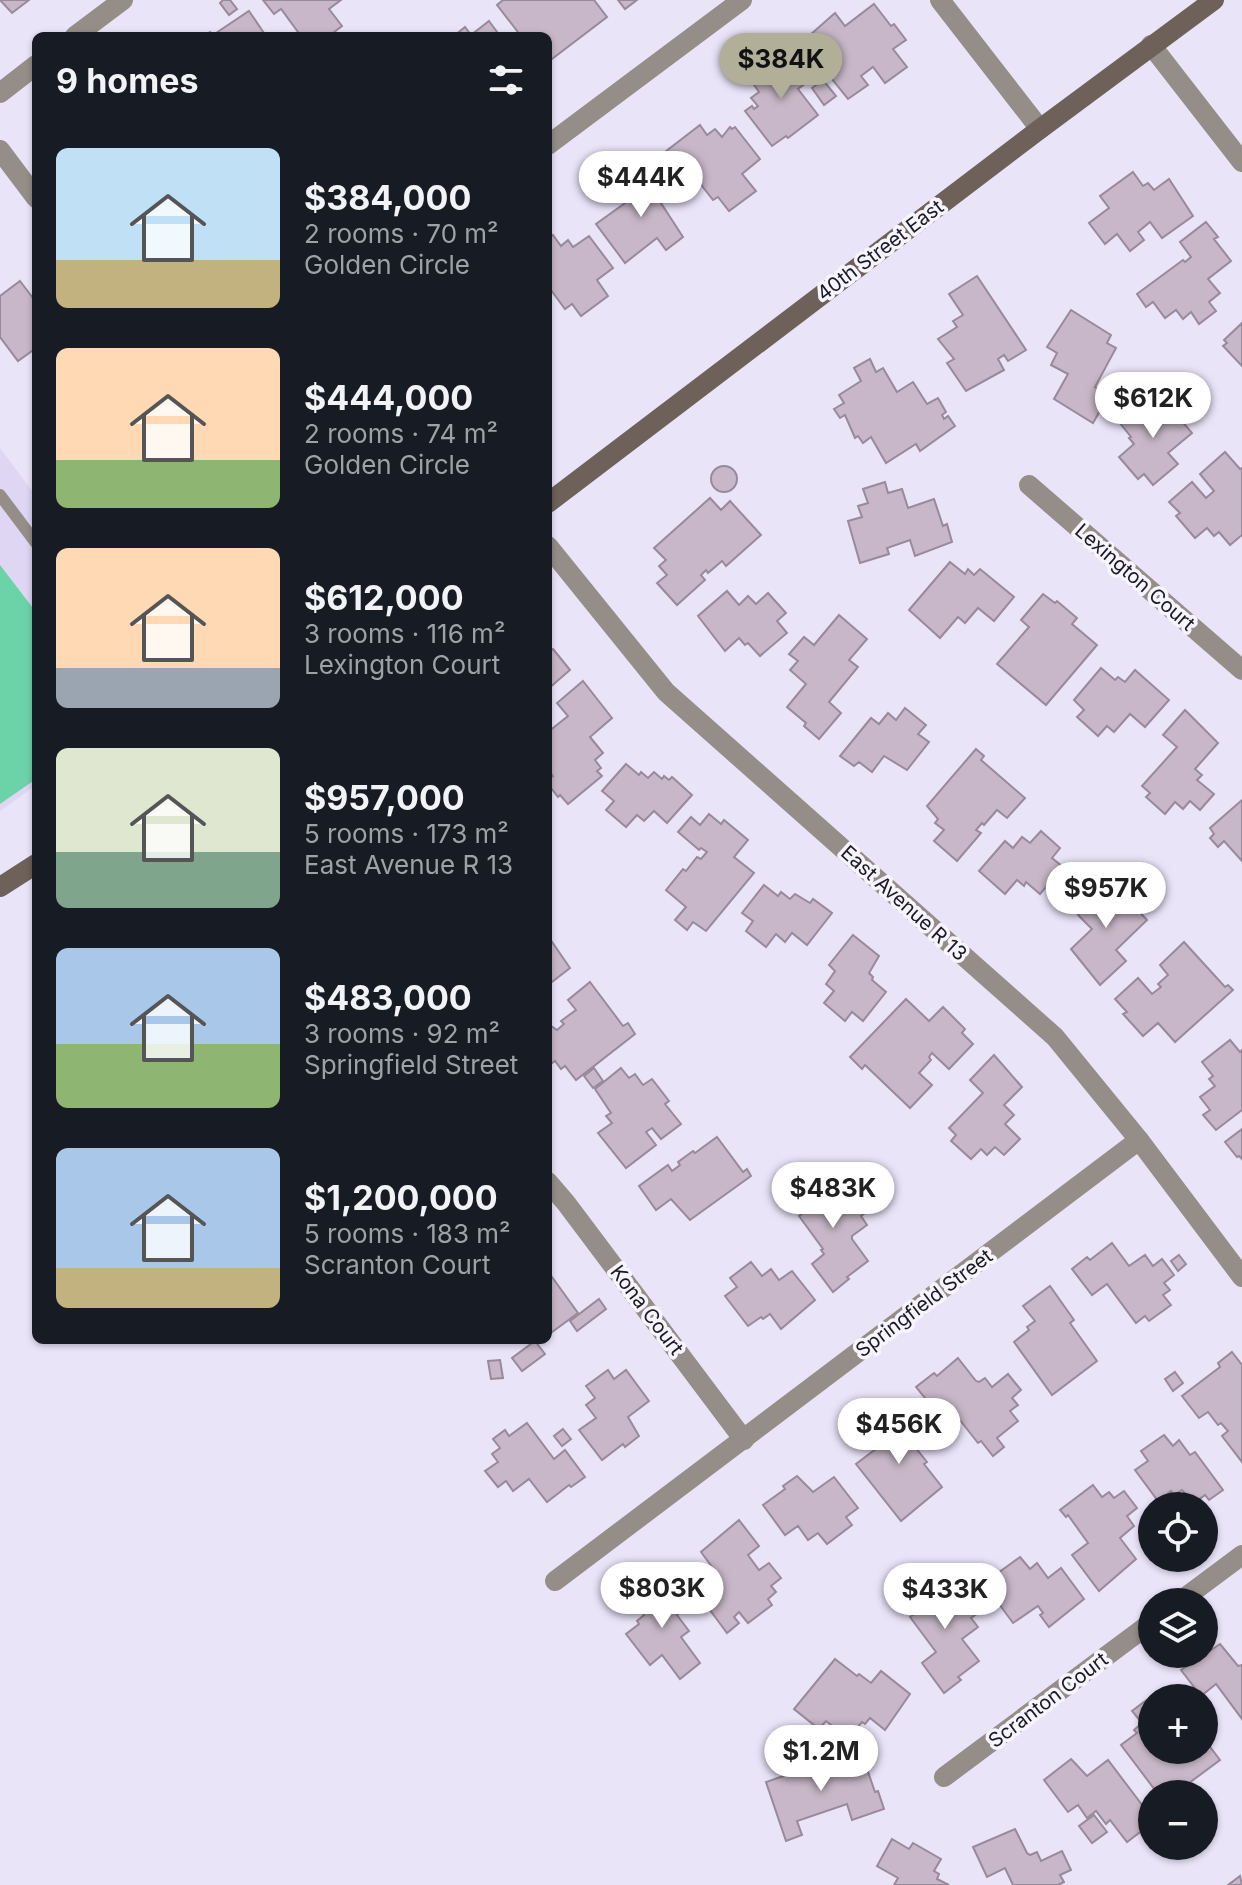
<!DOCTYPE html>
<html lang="en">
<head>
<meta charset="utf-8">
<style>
  :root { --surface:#171b24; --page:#242831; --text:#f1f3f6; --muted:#9ea1a6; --accent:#b2af99 }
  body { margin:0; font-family:Inter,sans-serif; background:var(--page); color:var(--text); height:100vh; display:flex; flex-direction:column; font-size:30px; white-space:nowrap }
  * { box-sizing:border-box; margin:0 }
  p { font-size:26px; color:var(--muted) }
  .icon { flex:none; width:44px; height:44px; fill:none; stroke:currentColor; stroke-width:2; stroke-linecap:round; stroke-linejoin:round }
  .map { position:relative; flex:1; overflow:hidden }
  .side { position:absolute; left:32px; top:32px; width:520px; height:1312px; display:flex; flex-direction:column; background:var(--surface); border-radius:12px; box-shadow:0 2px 6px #0004 }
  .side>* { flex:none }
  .tools { position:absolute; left:1138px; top:1492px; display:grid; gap:16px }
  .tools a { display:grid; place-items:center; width:80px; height:80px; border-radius:50%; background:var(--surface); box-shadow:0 2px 6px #0004; font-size:40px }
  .price { position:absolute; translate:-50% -68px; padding:0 18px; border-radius:28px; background:#fff; color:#222; font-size:26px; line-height:52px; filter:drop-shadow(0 2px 4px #0008) }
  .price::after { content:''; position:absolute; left:50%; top:48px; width:24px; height:18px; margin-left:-12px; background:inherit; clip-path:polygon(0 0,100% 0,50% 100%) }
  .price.on { background:var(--accent); color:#111 }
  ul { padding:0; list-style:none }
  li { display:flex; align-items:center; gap:24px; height:200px; padding:0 24px }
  li span { display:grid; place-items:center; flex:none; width:224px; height:160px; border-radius:12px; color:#555 }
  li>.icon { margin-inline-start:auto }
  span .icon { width:96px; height:96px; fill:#fffc; stroke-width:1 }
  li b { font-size:34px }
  h2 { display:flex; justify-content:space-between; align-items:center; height:96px; padding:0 24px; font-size:34px }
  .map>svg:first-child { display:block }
  .built { fill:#ded6f2 }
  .green { fill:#6cd3a9 }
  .building { fill:#c7b7c8; stroke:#988a9a; stroke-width:2 }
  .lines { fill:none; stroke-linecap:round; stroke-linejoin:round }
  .service { stroke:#958d87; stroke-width:12 }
  .minor { stroke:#958d87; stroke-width:20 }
  .secondary { stroke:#6d6159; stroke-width:20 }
  .labels { text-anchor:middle; stroke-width:7; stroke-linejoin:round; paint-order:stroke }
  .street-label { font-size:20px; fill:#1b1921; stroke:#f6f4fc }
</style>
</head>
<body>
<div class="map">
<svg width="1242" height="1885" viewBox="0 0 1242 1885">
  <rect width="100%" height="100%" fill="#eae4f9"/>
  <polygon class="built" points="0,448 36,496 36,785 0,811"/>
  <polygon class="green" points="0,565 36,612 36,779 0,804"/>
  <g class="building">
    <polygon points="0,0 29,0 12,13"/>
    <polygon points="223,0 230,0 237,9 229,15 220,3"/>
    <polygon points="263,0 341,0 329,9 342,26 329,36 301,36 281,9 274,14"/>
    <polygon points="503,0 594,0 607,17 548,62 548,36 521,36 497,5"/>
    <polygon points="618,0 637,0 625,9"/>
    <polygon points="874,4 891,26 894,24 906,40 893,49 907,67 885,83 873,67 861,76 868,85 848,99 802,42 835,13 845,26"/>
    <polygon points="249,11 266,36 204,36 210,32 213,35"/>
    <polygon points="489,21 500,36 454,36 465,27 471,35"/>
    <polygon points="790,53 810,80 798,89 818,115 788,138 786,136 772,146 745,111 752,106 754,109 758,106 751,98 759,92 752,82"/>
    <polygon points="823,80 836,96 824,105 812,88"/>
    <polygon points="700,125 707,135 715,129 722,137 730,127 732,129 735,127 760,159 742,174 756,191 729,211 718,197 713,200 692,173 685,178 665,152"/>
    <polygon points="650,164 670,192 659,200 683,237 666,250 657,238 625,263 596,224 632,198 628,193 645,179 639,172"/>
    <polygon points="1133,172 1143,186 1148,183 1154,190 1169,179 1193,216 1162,238 1150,222 1138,232 1144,240 1130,251 1117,234 1105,244 1089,223 1109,208 1100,196"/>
    <polygon points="1206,222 1218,237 1214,239 1231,261 1208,279 1220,293 1209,302 1216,311 1199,324 1191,312 1183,319 1176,310 1165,318 1153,302 1146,307 1137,294 1183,260 1185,262 1191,257 1180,242"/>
    <polygon points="553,235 561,246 568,240 573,247 589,236 613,268 597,280 608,296 581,316 572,304 565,309 548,286 548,239"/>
    <polygon points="977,276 1026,350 1008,361 1004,355 998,359 1004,370 966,391 947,363 954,359 938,339 957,327 953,321 963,315 949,294"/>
    <polygon points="20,281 36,302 36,348 18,361 0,337 0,296"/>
    <polygon points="1071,310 1111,335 1107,343 1116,348 1095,387 1109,395 1093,423 1054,399 1068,374 1051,365 1057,353 1047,347"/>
    <polygon points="1242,323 1242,366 1223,346 1227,343 1224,340"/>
    <polygon points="870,359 876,372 883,368 897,392 913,382 927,404 938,398 946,412 942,415 944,419 948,416 955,426 920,451 916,444 886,463 871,437 863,443 858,436 855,438 845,415 840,418 834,409 844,403 839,395 861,381 854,368"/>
    <polygon points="1147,399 1156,411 1166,402 1192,433 1168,453 1178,464 1153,485 1144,474 1138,479 1119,457 1134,444 1129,438 1131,437 1119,422"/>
    <polygon points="1225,452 1240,469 1242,468 1242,535 1230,545 1219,532 1214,536 1207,528 1195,538 1176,516 1180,513 1169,502 1192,482 1206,498 1214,491 1200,474"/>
    <circle cx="724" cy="479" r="13"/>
    <polygon points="885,482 888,493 902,489 908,508 934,499 943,526 947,524 952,542 915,556 910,540 887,548 889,554 860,563 848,521 862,517 858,506 868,503 863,489"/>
    <polygon points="710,498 721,510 730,501 761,535 726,566 722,561 708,573 706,570 701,575 705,580 677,605 657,583 667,575 659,566 666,560 654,548"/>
    <polygon points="950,562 965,574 968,569 974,575 980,569 1014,597 994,621 978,608 965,623 958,617 940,638 909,610"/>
    <polygon points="727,591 739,605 748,596 756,604 768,593 786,613 777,621 787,633 760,656 748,643 745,645 739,638 725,651 698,616"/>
    <polygon points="1043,594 1055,603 1057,601 1077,618 1072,624 1097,645 1046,705 997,664 1029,627 1021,620"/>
    <polygon points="839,615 867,639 849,660 858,667 829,702 841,713 819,739 804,726 806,723 787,707 806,684 790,670 798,661 789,654 804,637 814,645"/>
    <polygon points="553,649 570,670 548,689 548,652"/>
    <polygon points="1101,668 1115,680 1118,677 1125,682 1135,670 1169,700 1145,727 1130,714 1114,732 1107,726 1098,736 1077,717 1084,710 1074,700"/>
    <polygon points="583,681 612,718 590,737 603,753 595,760 601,768 597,771 602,776 568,804 560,795 558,797 551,788 548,788 548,780 553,776 548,770 548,732 568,716 557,703"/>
    <polygon points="905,708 926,725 918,734 929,742 907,770 884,756 872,772 859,762 854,766 840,756 871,718 879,724 888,713 896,720"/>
    <polygon points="1185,710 1218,743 1195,769 1202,775 1197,780 1214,794 1200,810 1190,801 1183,809 1175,802 1165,814 1146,797 1150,793 1142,786 1177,747 1163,735"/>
    <polygon points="976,749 984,756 981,760 1025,798 1007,818 997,810 984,825 982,823 976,830 981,833 957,861 934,841 944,830 935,823 938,819 927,806"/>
    <polygon points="626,764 639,775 641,772 648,778 654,772 662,779 664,776 669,780 672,777 692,795 667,823 654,811 644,821 637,815 626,827 606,810 614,801 602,791"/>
    <polygon points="1242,800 1242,861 1224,841 1218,847 1210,838 1214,834 1210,828"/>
    <polygon points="709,814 721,824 724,820 748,840 734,857 754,873 706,931 693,922 687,930 675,920 686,907 666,890 683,869 686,871 697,857 701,859 707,852 701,848 699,850 678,832 691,817 700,825"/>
    <polygon points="1041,831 1060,848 1052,858 1063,867 1040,894 1026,882 1024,886 1017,880 1005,894 979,871 1005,841 1013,848 1022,837 1030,843"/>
    <polygon points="1095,883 1105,893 1109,889 1116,897 1126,888 1137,900 1133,905 1147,920 1116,950 1126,961 1100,985 1071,949 1092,929 1078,915 1086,907 1078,899"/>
    <polygon points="764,885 778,896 781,892 790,899 795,894 810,903 813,899 832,913 807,945 792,933 785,942 776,934 766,947 746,931 753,921 742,913"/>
    <polygon points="853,935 879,956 869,973 873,977 872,980 886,992 863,1021 852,1012 845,1021 824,1003 834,991 826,984 835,971 829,965"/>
    <polygon points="548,936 570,968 548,985"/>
    <polygon points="1184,942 1225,987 1228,985 1233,990 1175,1042 1158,1023 1143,1036 1123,1014 1127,1012 1115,999 1138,978 1152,994 1161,987 1158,984 1168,975 1160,965"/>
    <polygon points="590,982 623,1026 628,1023 635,1034 576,1080 565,1066 561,1069 555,1061 548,1066 548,1028 551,1026 557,1030 564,1024 561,1021 576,1010 568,1000"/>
    <polygon points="906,999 929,1021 943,1007 965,1029 962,1033 973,1044 949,1069 932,1053 929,1057 931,1060 919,1073 932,1085 910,1108 865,1065 862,1069 850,1057"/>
    <polygon points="1230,1040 1240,1052 1242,1050 1242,1110 1216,1130 1203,1115 1210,1110 1200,1097 1215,1086 1209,1079 1213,1076 1202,1062"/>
    <polygon points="994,1055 1022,1087 1004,1105 1014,1115 1005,1124 1020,1139 1004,1155 995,1147 987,1155 981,1149 971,1159 951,1141 956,1135 949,1128 983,1093 970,1080"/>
    <polygon points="594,1068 603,1081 593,1088 584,1076"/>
    <polygon points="621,1068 629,1078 635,1074 643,1085 652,1079 669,1101 665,1104 681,1124 661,1139 652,1128 646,1132 656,1145 626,1168 598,1133 612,1123 606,1116 611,1113 595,1089"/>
    <polygon points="1242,1129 1242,1159 1239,1156 1237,1157 1225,1142"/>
    <polygon points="717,1137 743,1172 747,1169 751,1176 690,1220 671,1199 656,1210 639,1186 668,1165 672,1171 680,1165 678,1162 693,1151 695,1153"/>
    <polygon points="813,1177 834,1199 840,1194 844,1200 855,1192 869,1210 861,1216 867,1225 852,1236 852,1239 868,1261 847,1277 849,1279 833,1292 812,1264 824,1254 821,1250 823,1249 799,1216 807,1210 802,1204 798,1207 789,1195"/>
    <polygon points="1112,1243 1129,1266 1145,1255 1153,1266 1162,1259 1174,1275 1164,1283 1170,1290 1163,1295 1171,1305 1149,1321 1145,1316 1136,1323 1107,1284 1092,1295 1072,1269 1087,1257 1090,1260"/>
    <polygon points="1179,1255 1186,1264 1178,1271 1171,1261"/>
    <polygon points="751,1262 762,1276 771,1269 779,1280 792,1271 815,1300 781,1329 770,1314 763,1319 761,1317 748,1326 725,1296 737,1287 730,1278"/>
    <polygon points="552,1277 578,1313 548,1335 548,1279"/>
    <polygon points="1050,1286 1074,1320 1070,1323 1097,1361 1052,1395 1014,1342 1029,1330 1027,1327 1035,1321 1023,1306"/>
    <polygon points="599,1299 606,1309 577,1331 570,1321"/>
    <polygon points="535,1341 545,1354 522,1371 512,1358"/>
    <polygon points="1232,1352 1242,1365 1242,1462 1222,1436 1228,1431 1221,1423 1218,1425 1208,1412 1199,1418 1182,1396 1220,1367 1218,1363"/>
    <polygon points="958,1358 976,1381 979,1382 985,1378 992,1387 1008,1374 1021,1390 1012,1398 1018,1405 1010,1411 1018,1421 997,1438 1004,1447 993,1456 981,1441 978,1443 948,1405 937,1413 916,1387 934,1373 937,1376"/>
    <polygon points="500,1360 503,1378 491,1379 488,1361"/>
    <polygon points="608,1370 614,1379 626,1370 649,1401 628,1417 639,1436 625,1447 623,1444 602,1460 579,1430 596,1418 586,1405 595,1398 586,1386"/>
    <polygon points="1175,1372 1183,1383 1173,1391 1165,1379"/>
    <polygon points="893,1404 922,1442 915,1447 927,1462 924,1464 942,1487 901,1521 856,1464 881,1445 871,1431 882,1422 877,1415"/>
    <polygon points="527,1423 554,1459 565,1450 585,1477 571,1487 569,1485 547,1502 529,1479 513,1491 506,1481 498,1487 485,1471 498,1462 492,1454 500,1448 493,1439 505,1430 509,1436"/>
    <polygon points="563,1429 571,1439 562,1446 554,1436"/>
    <polygon points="1164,1435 1173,1446 1179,1440 1190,1455 1195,1452 1223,1490 1209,1500 1205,1495 1193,1504 1182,1490 1174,1495 1171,1491 1158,1501 1135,1470 1148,1461 1141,1451"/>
    <polygon points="797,1476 813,1492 834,1477 858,1508 846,1517 852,1525 827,1544 818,1533 808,1540 798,1526 785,1535 763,1505 785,1489 783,1486"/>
    <polygon points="1093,1485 1102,1497 1109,1492 1114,1498 1124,1491 1137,1508 1127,1516 1134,1526 1120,1538 1136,1559 1099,1591 1072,1555 1088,1543 1068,1515 1066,1517 1060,1510"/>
    <polygon points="739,1520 759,1546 748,1555 759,1570 769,1563 781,1578 771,1586 776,1592 768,1599 772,1605 748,1623 739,1612 734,1617 739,1623 727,1633 704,1602 713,1595 705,1585 718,1575 701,1552"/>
    <polygon points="1020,1557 1030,1569 1037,1563 1048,1578 1061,1568 1084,1599 1049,1627 1040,1615 1043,1613 1038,1606 1013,1623 991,1593 1005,1582 998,1573"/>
    <polygon points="659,1579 682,1610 677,1615 689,1631 681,1637 700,1663 680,1679 662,1655 650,1665 626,1634 639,1624 637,1621 644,1615 632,1599"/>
    <polygon points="926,1579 935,1590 944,1583 957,1601 968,1593 982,1610 971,1618 978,1627 962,1639 979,1661 958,1677 961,1680 944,1693 922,1663 936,1652 910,1617 918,1611 905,1594"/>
    <polygon points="1220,1644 1238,1666 1242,1665 1242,1719 1216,1684 1201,1696 1181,1670"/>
    <polygon points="835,1659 857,1676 859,1674 871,1683 881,1671 910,1694 885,1730 870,1718 865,1724 862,1722 848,1738 826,1721 819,1729 794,1709"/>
    <polygon points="1172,1687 1180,1698 1152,1698 1152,1750 1204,1750 1204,1739 1220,1760 1177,1792 1179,1794 1158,1794 1121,1745 1137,1733 1134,1730 1142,1723 1132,1711 1156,1693 1159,1697"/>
    <polygon points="818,1750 826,1772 836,1768 838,1776 866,1766 875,1792 878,1791 884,1809 852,1820 847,1804 797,1821 802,1835 786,1841 766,1782 801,1770 797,1757"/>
    <polygon points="1071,1759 1087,1776 1108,1760 1152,1818 1152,1823 1127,1842 1110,1820 1106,1824 1096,1811 1087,1818 1078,1805 1068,1812 1044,1780"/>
    <polygon points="1094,1815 1107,1832 1092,1843 1079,1826"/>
    <polygon points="1015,1829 1027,1853 1030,1855 1037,1852 1041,1861 1062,1851 1071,1870 1060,1875 1064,1882 1058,1885 1013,1885 1005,1868 987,1877 973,1847"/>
    <polygon points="892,1839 909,1849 913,1843 941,1859 934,1871 939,1874 937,1879 949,1885 894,1885 898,1878 877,1866"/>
    <polygon points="1240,1876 1242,1885 1228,1885"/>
  </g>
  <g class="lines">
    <polyline class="service" points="0,495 36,543"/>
    <g class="minor">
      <polyline points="940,0 1040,129"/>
      <polyline points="75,36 123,0"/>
      <polyline points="1151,45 1242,162"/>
      <polyline points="0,93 36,65"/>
      <polyline points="548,145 742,0"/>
      <polyline points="0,150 36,198"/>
      <polyline points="1029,485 1242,670"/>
      <polyline points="548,546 666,692 1055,1037 1139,1140 1242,1277"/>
      <polyline points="548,1182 566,1203 744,1440"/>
      <polyline points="555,1581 1139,1140"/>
      <polyline points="1179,1602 1242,1555"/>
      <polyline points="944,1777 1152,1622"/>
    </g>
    <g class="secondary">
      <polyline points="548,503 1040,129 1214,0"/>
      <polyline points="0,887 36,864"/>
    </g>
  </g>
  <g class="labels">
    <g class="street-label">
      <text transform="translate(880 250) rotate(-37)" y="7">40th Street East</text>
      <text transform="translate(1135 577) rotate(41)" y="7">Lexington Court</text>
      <text transform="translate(904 903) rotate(42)" y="7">East Avenue R 13</text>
      <text transform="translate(924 1303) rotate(-37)" y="7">Springfield Street</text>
      <text transform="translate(647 1310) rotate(53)" y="7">Kona Court</text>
      <text transform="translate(1048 1700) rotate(-37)" y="7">Scranton Court</text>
    </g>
  </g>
</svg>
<div class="tools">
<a><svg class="icon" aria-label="locate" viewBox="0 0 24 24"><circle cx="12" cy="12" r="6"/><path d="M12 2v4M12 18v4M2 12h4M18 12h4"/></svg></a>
<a><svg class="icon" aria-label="layers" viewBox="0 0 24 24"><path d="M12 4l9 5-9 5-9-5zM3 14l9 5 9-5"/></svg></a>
<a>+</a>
<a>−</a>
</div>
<b class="price on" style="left:781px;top:101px">$384K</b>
<b class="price" style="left:641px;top:219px">$444K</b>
<b class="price" style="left:1153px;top:440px">$612K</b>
<b class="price" style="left:1106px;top:930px">$957K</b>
<b class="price" style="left:833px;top:1230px">$483K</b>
<b class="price" style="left:899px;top:1466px">$456K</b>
<b class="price" style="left:662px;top:1630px">$803K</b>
<b class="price" style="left:945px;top:1631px">$433K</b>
<b class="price" style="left:821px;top:1793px">$1.2M</b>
<section class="side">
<h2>9 homes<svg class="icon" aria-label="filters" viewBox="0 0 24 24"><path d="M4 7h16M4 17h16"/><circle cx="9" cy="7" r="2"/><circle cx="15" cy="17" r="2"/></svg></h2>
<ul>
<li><span style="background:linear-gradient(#bfe0f5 70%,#c2b280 0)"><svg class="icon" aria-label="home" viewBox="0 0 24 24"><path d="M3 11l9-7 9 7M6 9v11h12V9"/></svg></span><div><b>$384,000</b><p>2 rooms · 70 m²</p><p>Golden Circle</p></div></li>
<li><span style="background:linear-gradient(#ffd9b3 70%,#8fb573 0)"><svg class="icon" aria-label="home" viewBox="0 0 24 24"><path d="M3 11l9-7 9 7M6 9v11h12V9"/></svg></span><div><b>$444,000</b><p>2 rooms · 74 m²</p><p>Golden Circle</p></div></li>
<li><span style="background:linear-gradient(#ffd9b3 75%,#9aa5b1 0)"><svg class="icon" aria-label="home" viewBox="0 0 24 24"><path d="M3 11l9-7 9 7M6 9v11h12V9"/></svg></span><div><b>$612,000</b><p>3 rooms · 116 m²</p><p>Lexington Court</p></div></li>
<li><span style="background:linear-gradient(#dfe7d0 65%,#7fa58c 0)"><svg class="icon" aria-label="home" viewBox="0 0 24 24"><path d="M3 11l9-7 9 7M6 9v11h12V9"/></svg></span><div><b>$957,000</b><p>5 rooms · 173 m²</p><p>East Avenue R 13</p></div></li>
<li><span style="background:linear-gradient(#a9c7e8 60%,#8fb573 0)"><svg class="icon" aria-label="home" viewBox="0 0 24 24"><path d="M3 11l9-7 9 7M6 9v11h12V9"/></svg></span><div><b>$483,000</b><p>3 rooms · 92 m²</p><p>Springfield Street</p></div></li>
<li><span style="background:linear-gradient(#a9c7e8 75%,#c2b280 0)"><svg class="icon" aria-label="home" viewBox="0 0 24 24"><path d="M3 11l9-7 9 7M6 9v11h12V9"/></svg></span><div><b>$1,200,000</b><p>5 rooms · 183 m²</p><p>Scranton Court</p></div></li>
</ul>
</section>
</div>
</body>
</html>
